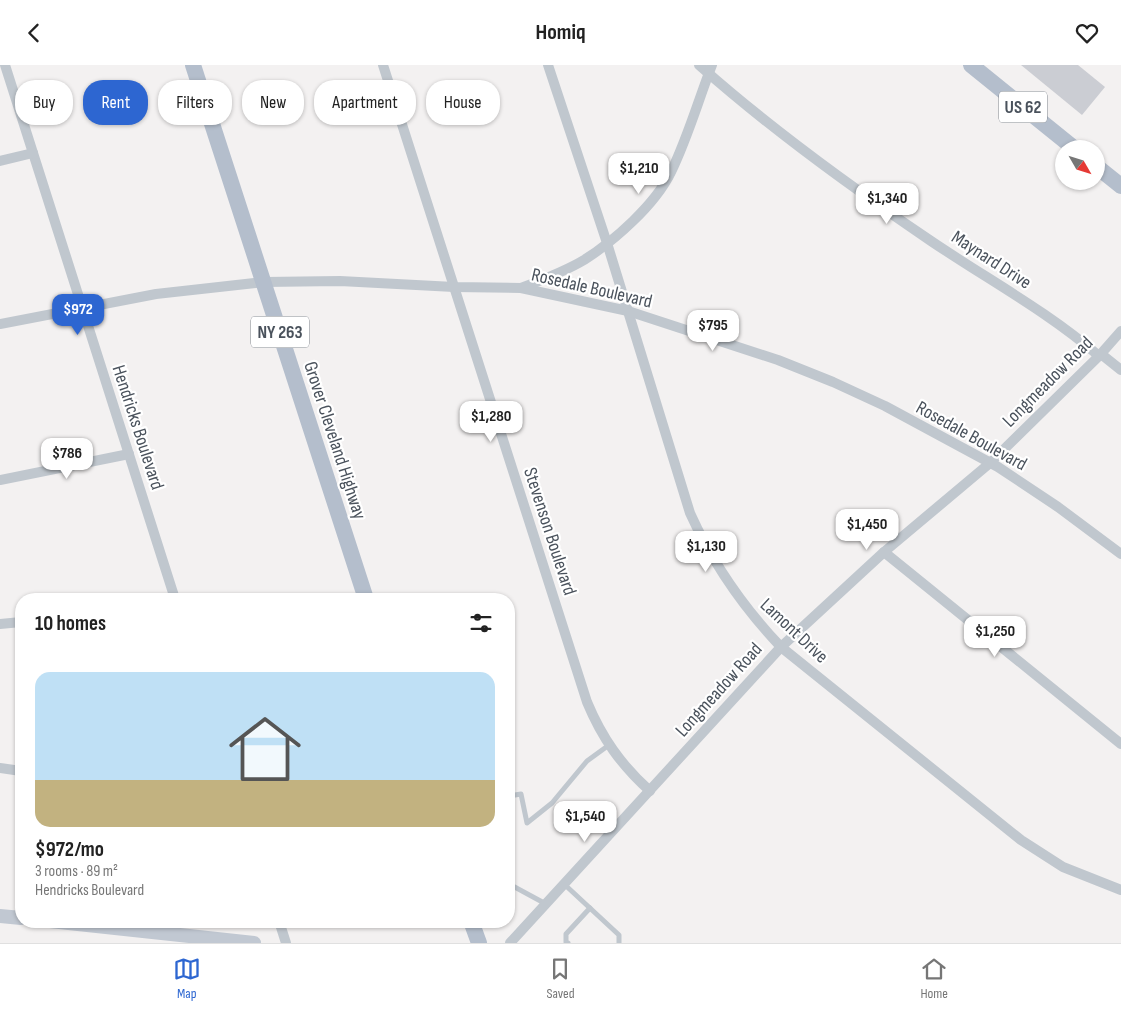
<!DOCTYPE html>
<html lang="en">
<head>
<meta charset="utf-8">
<style>
  :root { --surface:#fff; --page:#f2f2f2; --text:#222; --muted:#767676; --line:#e0e0e0; --accent:#2d66d1 }
  body { margin:0; font-family:"Sofia Sans Condensed",sans-serif; background:var(--page); color:var(--text); height:100vh; display:flex; flex-direction:column; font-size:19px; white-space:nowrap }
  * { box-sizing:border-box; margin:0 }
  p { font-size:16px; color:var(--muted) }
  .icon { flex:none; width:28px; height:28px; fill:none; stroke:currentColor; stroke-width:2; stroke-linecap:round; stroke-linejoin:round }
  .map { position:relative; flex:1; overflow:hidden }
  .drawer { position:absolute; left:15px; top:528px; width:500px; height:335px; display:flex; flex-direction:column; background:var(--surface); border-radius:20px; box-shadow:0 1px 4px #0004 }
  .drawer>* { flex:none }
  .banner { position:absolute; left:15px; top:15px; width:500px; height:45px; display:flex; gap:10px }
  .needle { width:32px; rotate:129deg }
  .buttons { position:absolute; left:1055px; top:75px; display:grid; gap:10px }
  .buttons a { display:grid; place-items:center; width:50px; height:50px; border-radius:50%; background:var(--surface); box-shadow:0 1px 4px #0004; font-size:25px }
  .price { position:absolute; translate:-50% -42px; padding:0 11px; border-radius:10px; background:#fff; color:#222; font-size:16px; line-height:32px; filter:drop-shadow(0 1px 2px #0008) }
  .price::after { content:''; position:absolute; left:50%; top:30px; width:15px; height:11px; margin-left:-8px; background:inherit; clip-path:polygon(0 0,100% 0,50% 100%) }
  .price.on { background:var(--accent); color:#fff }
  ul { padding:0; list-style:none }
  li { display:grid; align-content:center; gap:10px; height:265px; padding:0 20px }
  li+li { border-top:1px solid var(--line) }
  li span { display:grid; place-items:center; height:155px; border-radius:15px; color:#555 }
  li>.icon { margin-inline-start:auto }
  span .icon { width:90px; height:90px; fill:#fffc; stroke-width:1 }
  li b { font-size:21px }
  h2 { display:flex; justify-content:space-between; align-items:center; height:60px; padding:0 20px; font-size:21px }
  .tag { padding:0 18px; border-radius:20px; background:var(--surface); box-shadow:0 1px 4px #0004; font-size:18px; line-height:45px }
  .tag.on { background:var(--accent); color:#fff }
  header { display:flex; justify-content:space-between; align-items:center; height:65px; padding:0 20px; background:var(--surface); font-size:22px; font-weight:700 }
  .menu { display:flex; justify-content:space-around; align-items:center; height:70px; border-top:1px solid var(--line); background:var(--surface); font-size:14px; color:var(--muted) }
  .menu a { display:grid; justify-items:center; gap:2px }
  .menu .on { color:var(--accent) }
  .map>svg:first-child { display:block }
  .building { fill:#cbcdd3 }
  .lines { fill:none; stroke-linecap:round; stroke-linejoin:round }
  .lane { stroke:#c0c7ce; stroke-width:5 }
  .street { stroke:#c0c7ce; stroke-width:10 }
  .secondary { stroke:#c1c8d2; stroke-width:14 }
  .primary { stroke:#b4becc; stroke-width:16 }
  .labels { text-anchor:middle; stroke-width:4.5; stroke-linejoin:round; paint-order:stroke }
  .shield { fill:#fff; stroke:#80868d; stroke-width:1 }
  .shield-label { font-size:18px; font-weight:bold; fill:#4a525c }
  .street-label { font-size:19px; fill:#4a525c; stroke:#fff }
</style>
</head>
<body>
<header><svg class="icon" aria-label="back" viewBox="0 0 24 24"><path d="M15 5l-7 7 7 7"/></svg>Homiq<svg class="icon" aria-label="heart" viewBox="0 0 24 24"><path d="M12 20l-8-8c-3-5 5-10 8-4 3-6 11-1 8 4z"/></svg></header>
<div class="map">
<svg width="1121" height="878" viewBox="0 0 1121 878">
  <rect width="100%" height="100%" fill="#f3f1f1"/>
  <polygon class="building" points="1021,0 1078,0 1105,22 1082,50"/>
  <g class="lines">
    <g class="lane">
      <polyline points="509,731 521,729 527,758 552,738 587,696 609,680"/>
      <polyline points="509,819 546,839"/>
      <polyline points="564,819 619,870 619,878"/>
      <polyline points="568,878 566,877 566,869 590,843"/>
    </g>
    <g class="street">
      <polyline points="5,0 175,534"/>
      <path d="M383,0L587,637C602,673 621,700 650,726"/>
      <path d="M548,0L607,178L690,448C713,499 742,541 781,582L1021,775L1063,802L1121,825"/>
      <path d="M699,0C771,64 851,122 931,176C987,214 1047,246 1099,291"/>
      <polyline points="0,96 33,88"/>
      <path d="M521,223C542,215 564,207 584,195C614,176 655,140 671,107C688,72 698,36 712,0"/>
      <polyline points="0,259 156,229 264,217 340,216 454,222 521,223 628,246 778,295 833,317 885,341 998,402 1058,442 1121,489"/>
      <polyline points="1101,289 1121,305"/>
      <polyline points="0,415 129,389"/>
      <polyline points="884,487 1121,679"/>
      <polyline points="0,559 21,557"/>
      <polyline points="0,703 21,706"/>
      <polyline points="279,856 286,878"/>
      <polyline points="510,878 781,582 884,487 990,398 1099,291 1121,266"/>
    </g>
    <g class="secondary">
      <polyline points="0,851 21,853"/>
      <polyline points="50,856 254,878"/>
    </g>
    <g class="primary">
      <polyline points="193,0 366,534"/>
      <polyline points="971,0 1075,84"/>
      <polyline points="1096,101 1121,121"/>
      <polyline points="471,856 479,878"/>
    </g>
  </g>
  <g class="labels">
    <g class="shield">
      <rect x="999" y="26.5" width="48" height="31" rx="4"/>
      <rect x="251" y="251.5" width="58" height="31" rx="4"/>
    </g>
    <g class="shield-label">
      <text x="1023" y="48">US 62</text>
      <text x="280" y="273">NY 263</text>
    </g>
    <g class="street-label">
      <text transform="translate(992 194) rotate(33)" y="7">Maynard Drive</text>
      <text transform="translate(592 222) rotate(13)" y="7">Rosedale Boulevard</text>
      <text transform="translate(1047 316) rotate(-45)" y="7">Longmeadow Road</text>
      <text transform="translate(139 362) rotate(72)" y="7">Hendricks Boulevard</text>
      <text transform="translate(972 370) rotate(29)" y="7">Rosedale Boulevard</text>
      <text transform="translate(336 375) rotate(72)" y="7">Grover Cleveland Highway</text>
      <text transform="translate(551 466) rotate(72)" y="7">Stevenson Boulevard</text>
      <text transform="translate(795 565) rotate(43)" y="7">Lamont Drive</text>
      <text transform="translate(718 624) rotate(-48)" y="7">Longmeadow Road</text>
    </g>
  </g>
</svg>
<div class="buttons">
<a><svg class="needle" viewBox="-14 -14 28 28"><path d="M0-13l5 13h-10z" fill="#e53935"/><path d="M0 13l5-13h-10z" fill="#767676"/></svg></a>
</div>
<b class="price" style="left:639px;top:130px">$1,210</b>
<b class="price" style="left:887px;top:160px">$1,340</b>
<b class="price on" style="left:78px;top:271px">$972</b>
<b class="price" style="left:713px;top:287px">$795</b>
<b class="price" style="left:491px;top:378px">$1,280</b>
<b class="price" style="left:67px;top:415px">$786</b>
<b class="price" style="left:867px;top:486px">$1,450</b>
<b class="price" style="left:706px;top:508px">$1,130</b>
<b class="price" style="left:995px;top:593px">$1,250</b>
<b class="price" style="left:585px;top:778px">$1,540</b>
<div class="banner">
<a class="tag">Buy</a>
<a class="tag on">Rent</a>
<a class="tag">Filters</a>
<a class="tag">New</a>
<a class="tag">Apartment</a>
<a class="tag">House</a>
</div>
<section class="drawer">
<h2>10 homes<svg class="icon" aria-label="filters" viewBox="0 0 24 24"><path d="M4 7h16M4 17h16"/><circle cx="9" cy="7" r="2"/><circle cx="15" cy="17" r="2"/></svg></h2>
<ul>
<li><span style="background:linear-gradient(#bfe0f5 70%,#c2b280 0)"><svg class="icon" aria-label="home" viewBox="0 0 24 24"><path d="M3 11l9-7 9 7M6 9v11h12V9"/></svg></span><div><b>$972/mo</b><p>3 rooms · 89 m²</p><p>Hendricks Boulevard</p></div></li>
</ul>
</section>
</div>
<nav class="menu">
<a class="on"><svg class="icon" aria-label="map" viewBox="0 0 24 24"><path d="M3 6l6-2 6 2 6-2v14l-6 2-6-2-6 2zM9 4v14M15 6v14"/></svg>Map</a>
<a><svg class="icon" aria-label="saved" viewBox="0 0 24 24"><path d="M7 4h10v16l-5-4-5 4z"/></svg>Saved</a>
<a><svg class="icon" aria-label="home" viewBox="0 0 24 24"><path d="M3 11l9-7 9 7M6 9v11h12V9"/></svg>Home</a>
</nav>
</body>
</html>
